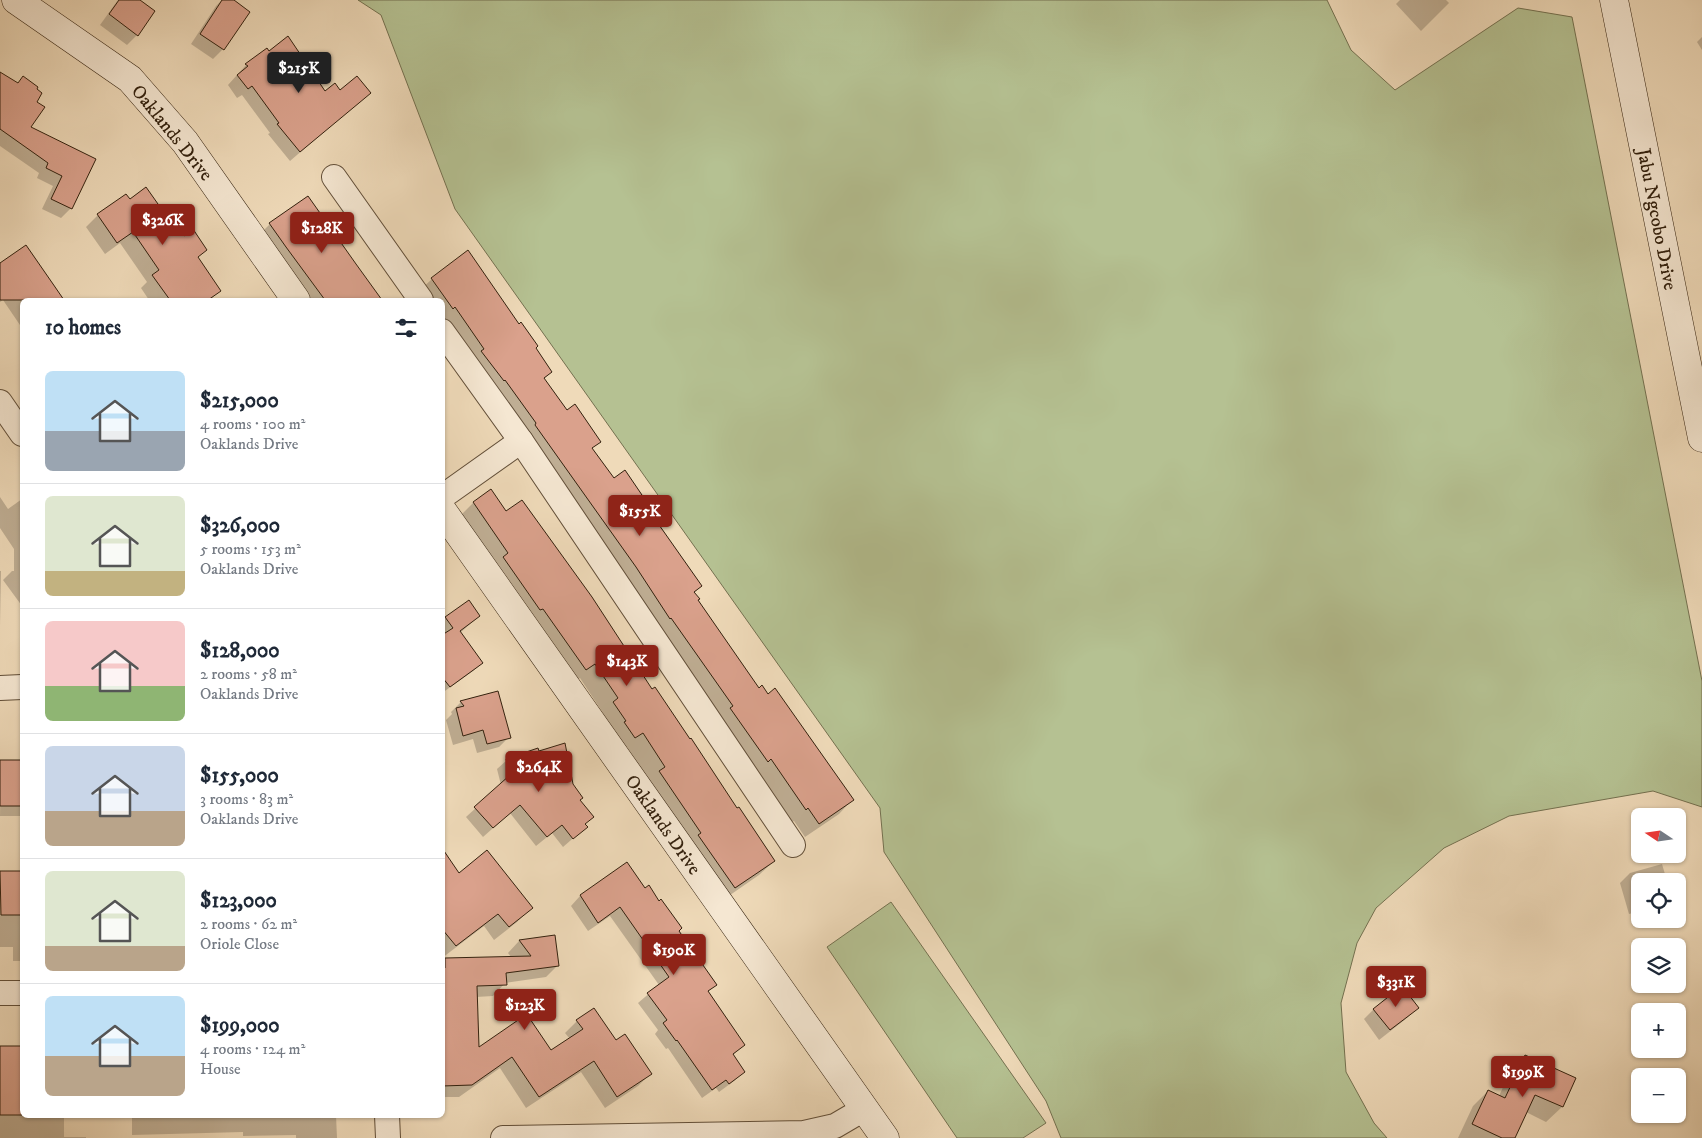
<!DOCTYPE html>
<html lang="en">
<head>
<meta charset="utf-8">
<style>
  :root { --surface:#fff; --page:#f2f2f3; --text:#1f2937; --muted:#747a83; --line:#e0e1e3; --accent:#8f2418 }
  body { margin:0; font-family:"IM FELL DW Pica",serif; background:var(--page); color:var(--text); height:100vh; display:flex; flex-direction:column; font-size:19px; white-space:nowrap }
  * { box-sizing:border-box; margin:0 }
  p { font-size:16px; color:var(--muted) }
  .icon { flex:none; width:28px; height:28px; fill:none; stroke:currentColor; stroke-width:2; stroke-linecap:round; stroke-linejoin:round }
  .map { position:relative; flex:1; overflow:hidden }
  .drawer { position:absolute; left:20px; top:298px; width:425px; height:820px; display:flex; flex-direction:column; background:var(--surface); border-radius:8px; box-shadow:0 1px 4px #0004 }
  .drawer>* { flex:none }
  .needle { width:32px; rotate:283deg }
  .buttons { position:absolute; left:1631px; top:808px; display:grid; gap:10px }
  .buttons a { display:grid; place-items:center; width:55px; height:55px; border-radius:8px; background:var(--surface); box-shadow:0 1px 4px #0004; font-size:25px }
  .price { position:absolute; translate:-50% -42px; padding:0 11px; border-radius:5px; background:var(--accent); color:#fff; font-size:16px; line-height:32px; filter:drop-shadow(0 1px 2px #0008) }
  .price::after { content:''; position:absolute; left:50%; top:30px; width:15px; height:11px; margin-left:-8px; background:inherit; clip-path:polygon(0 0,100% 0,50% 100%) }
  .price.active { background:#222; color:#fff }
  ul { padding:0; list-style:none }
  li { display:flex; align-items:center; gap:15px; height:125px; padding:0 25px }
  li+li { border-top:1px solid var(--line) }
  li span { display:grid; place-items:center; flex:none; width:140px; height:100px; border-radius:8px; color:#555 }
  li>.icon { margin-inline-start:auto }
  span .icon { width:60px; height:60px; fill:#fffc; stroke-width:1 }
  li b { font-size:21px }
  h2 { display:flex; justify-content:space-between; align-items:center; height:60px; padding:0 25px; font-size:21px }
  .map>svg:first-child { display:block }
  .green { fill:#b5c192; stroke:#747150 }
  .shadow { fill:#0003 }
  .building { fill:#daa18c; stroke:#33210e }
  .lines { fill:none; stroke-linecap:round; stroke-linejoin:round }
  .street-casing { stroke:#624f39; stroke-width:26 }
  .secondary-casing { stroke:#33210e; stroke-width:29 }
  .street { stroke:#f5e7d2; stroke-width:24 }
  .secondary { stroke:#f5e7d2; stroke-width:28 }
  .labels { text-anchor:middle; stroke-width:4; stroke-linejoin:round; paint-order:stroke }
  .street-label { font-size:19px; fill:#33210e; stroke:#f5e7d2 }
</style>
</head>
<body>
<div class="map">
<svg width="1702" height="1138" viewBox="0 0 1702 1138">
  <rect width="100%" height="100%" fill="#efdab9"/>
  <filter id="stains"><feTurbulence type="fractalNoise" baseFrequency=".004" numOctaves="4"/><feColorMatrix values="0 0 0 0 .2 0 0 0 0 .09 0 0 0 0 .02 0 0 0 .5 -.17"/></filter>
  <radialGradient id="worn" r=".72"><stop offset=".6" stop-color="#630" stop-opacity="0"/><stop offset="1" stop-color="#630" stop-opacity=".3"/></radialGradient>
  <g class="green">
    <polygon points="358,0 1327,0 1351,50 1395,90 1518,8 1572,17 1702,681 1702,807 1653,791 1509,816 1444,848 1376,908 1357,943 1341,1003 1346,1072 1374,1123 1387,1138 1061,1138 1046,1101 884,852 880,808 455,209 381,15"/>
    <polygon points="891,902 1046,1123 1023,1138 957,1138 827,947"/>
  </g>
  <g class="shadow">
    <polygon points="118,0 137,0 137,35 127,45 100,25"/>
    <polygon points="222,0 231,0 223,49 213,59 191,44 216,6"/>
    <polygon points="1400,0 1446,0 1449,3 1421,31 1396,4"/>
    <polygon points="1702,37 1702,50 1697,42"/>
    <polygon points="266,50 325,93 369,93 290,161 268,134 270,133 242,95 237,98 228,85 246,65"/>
    <polygon points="0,74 35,102 29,128 94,159 71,208 61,218 42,209 53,186 37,178 39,173 0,146"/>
    <polygon points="129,201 170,223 184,238 206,250 197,258 219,291 210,300 149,300 141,288 147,282 120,243 105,254 86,227 98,215"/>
    <polygon points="270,224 380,300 300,300 255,239"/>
    <polygon points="0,265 63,300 22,300 22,328 3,300 0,302"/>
    <polygon points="432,279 534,349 551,372 543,380 567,412 599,441 591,449 613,480 640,495 656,522 701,586 694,593 697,600 759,689 852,800 839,814 805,837 794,821 792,822 442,322 442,300 424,300 418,292"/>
    <polygon points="491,491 506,513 652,691 774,861 759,875 720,902 650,782 627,747 620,752 599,718 603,713 580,678 571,684 459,517 473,503"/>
    <polygon points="0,497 8,509 22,499 22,606 3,580 12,571 14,571 14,549 0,528"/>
    <polygon points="0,571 1,571 0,626"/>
    <polygon points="469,602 479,616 460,633 482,663 473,671 442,693 442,621"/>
    <polygon points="497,692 509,737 499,747 477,753 473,739 453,745 446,720 452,714 451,712 461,702"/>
    <polygon points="507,760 572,785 579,800 586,827 563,847 552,833 536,846 510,813 483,837 466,817 501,785 497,769"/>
    <polygon points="1,761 22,761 22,813 20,816 0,816"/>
    <polygon points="442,850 458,875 531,908 517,922 494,940 484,926 442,958"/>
    <polygon points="627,864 716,984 708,992 744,1045 732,1056 743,1072 734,1081 719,1092 716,1088 702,1098 668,1048 666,1049 655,1034 658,1030 638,1003 659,985 610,916 588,931 571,906 580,896"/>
    <polygon points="1662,864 1667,881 1640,881 1640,911 1629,914 1620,883 1630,873"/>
    <polygon points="22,872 22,961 13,961 13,947 0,947 0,873"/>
    <polygon points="554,937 558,965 546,977 505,983 493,996 476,997 478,1049 550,1052 570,1039 565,1033 577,1021 616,1042 650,1074 638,1086 605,1108 581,1072 526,1108 500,1068 459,1097 442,1097 442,963 446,959 511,957 508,953 519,941"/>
    <polygon points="1417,1008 1407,1018 1379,1040 1364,1019 1374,1009"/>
    <polygon points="22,1047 22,1115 64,1115 64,1137 86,1137 86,1138 0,1138 0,1055 15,1055"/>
    <polygon points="1525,1057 1574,1079 1562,1107 1546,1122 1526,1112 1514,1138 1458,1138 1473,1106 1488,1091 1499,1096 1510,1072"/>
    <polygon points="132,1115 336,1115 337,1138 296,1138 296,1135 243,1136 243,1132 132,1135"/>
  </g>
  <g class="building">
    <polygon points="119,0 140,0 155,11 138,36 109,14"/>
    <polygon points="222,0 234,0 250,12 224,50 200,34"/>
    <polygon points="288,36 325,91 335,83 340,90 357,76 371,93 300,152 277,124 279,123 252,86 248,89 237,75 248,66 245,64 267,48 269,51"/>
    <polygon points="0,72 18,83 23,76 38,87 37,89 42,93 37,102 45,107 31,127 96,159 72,209 51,199 62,176 46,168 48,163 0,129"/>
    <polygon points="146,187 170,221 173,220 184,236 193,229 207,250 198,257 221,291 208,300 170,300 152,275 159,270 133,232 117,243 97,214 126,194 130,199"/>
    <polygon points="308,196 356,264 382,300 325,300 286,247 269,223"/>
    <polygon points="26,245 53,284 64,300 0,300 0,263"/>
    <polygon points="468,250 519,324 521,322 538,346 536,348 552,372 544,378 567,410 575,404 601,442 592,448 614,478 625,470 642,495 641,495 659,520 657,522 702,586 694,592 700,599 698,600 759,688 762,685 768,694 775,688 854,800 819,824 808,808 806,810 771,759 768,762 730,708 733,706 671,618 670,619 636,567 535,425 536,423 505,380 504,381 481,351 484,349 455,307 453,309 431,278"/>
    <polygon points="491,489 506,511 522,500 592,597 652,689 655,687 690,739 691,738 737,808 739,807 775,861 735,888 698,835 701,833 659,771 665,767 643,733 635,738 624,722 626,721 613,702 618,698 595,664 586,670 543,609 540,610 503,557 508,553 473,502"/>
    <polygon points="469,600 480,616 460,631 483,663 450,687 442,677 442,635 453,628 445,617"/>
    <polygon points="498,691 511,738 487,744 483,730 463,736 456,708 464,706 460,701"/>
    <polygon points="565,743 573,784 583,798 580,800 594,817 585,824 588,827 573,839 562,825 547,837 520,805 493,828 474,807 510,775 506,759 538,748 539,751"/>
    <rect x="0" y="760" width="22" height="46"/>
    <polygon points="442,848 459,873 487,850 533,908 509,927 498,914 456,946 442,929"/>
    <polygon points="627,862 645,888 649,885 659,901 661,899 682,928 679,931 717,985 708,991 745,1045 733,1054 745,1072 729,1084 726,1080 712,1090 677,1040 676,1041 663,1023 667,1020 647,993 669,977 620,907 598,923 580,895"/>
    <polygon points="0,871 22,871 22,915 1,915"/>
    <polygon points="555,935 559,966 506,973 507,985 477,986 479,1047 524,1016 525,1018 528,1016 551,1050 583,1029 576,1020 594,1008 616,1040 625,1034 652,1074 617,1097 594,1061 539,1097 512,1057 472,1085 442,1086 442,968 445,968 445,958 531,956 519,940"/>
    <polygon points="1402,986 1419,1008 1390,1030 1373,1009"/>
    <rect x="0" y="1046" width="22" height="69"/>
    <polygon points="1525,1055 1576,1078 1563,1107 1535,1095 1515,1138 1502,1138 1472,1124 1488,1090 1505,1098"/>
  </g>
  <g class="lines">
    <g class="street-casing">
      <g id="street">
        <polyline points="334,177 421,300"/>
        <polyline points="442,331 521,441 793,845"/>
        <polyline points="0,402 22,434"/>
        <polyline points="442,497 521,441"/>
        <polyline points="0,688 22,687"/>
        <polyline points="0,993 22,993"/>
        <polyline points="387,1115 388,1138"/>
        <polyline points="503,1138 804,1133 835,1126 864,1109"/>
      </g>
    </g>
    <g class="secondary-casing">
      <g id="secondary">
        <polyline points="16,0 130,79 185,142 296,300"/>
        <polyline points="1614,0 1702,438"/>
        <polyline points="442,510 885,1138"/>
      </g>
    </g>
    <use href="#street" class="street"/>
    <use href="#secondary" class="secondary"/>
  </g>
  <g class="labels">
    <g class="street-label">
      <text transform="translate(173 132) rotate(51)" y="7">Oaklands Drive</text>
      <text transform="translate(1658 219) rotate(79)" y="7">Jabu Ngcobo Drive</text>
      <text transform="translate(664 824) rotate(55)" y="7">Oaklands Drive</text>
    </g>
  </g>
  <rect width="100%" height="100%" filter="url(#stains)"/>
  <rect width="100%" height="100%" fill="url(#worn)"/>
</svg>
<div class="buttons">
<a><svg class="needle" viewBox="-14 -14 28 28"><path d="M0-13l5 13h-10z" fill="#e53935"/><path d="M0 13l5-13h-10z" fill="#747a83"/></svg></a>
<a><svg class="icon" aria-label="locate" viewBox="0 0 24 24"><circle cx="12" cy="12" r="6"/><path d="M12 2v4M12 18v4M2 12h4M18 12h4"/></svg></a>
<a><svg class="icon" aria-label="layers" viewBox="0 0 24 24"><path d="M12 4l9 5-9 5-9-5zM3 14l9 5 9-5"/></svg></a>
<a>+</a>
<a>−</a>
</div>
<b class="price active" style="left:299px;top:94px">$215K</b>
<b class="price" style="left:163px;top:246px">$326K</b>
<b class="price" style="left:322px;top:254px">$128K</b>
<b class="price" style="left:640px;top:537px">$155K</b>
<b class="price" style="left:627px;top:687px">$143K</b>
<b class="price" style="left:539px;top:793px">$264K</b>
<b class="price" style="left:674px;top:976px">$190K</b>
<b class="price" style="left:1396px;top:1008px">$331K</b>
<b class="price" style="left:525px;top:1031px">$123K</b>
<b class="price" style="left:1523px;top:1098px">$199K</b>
<section class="drawer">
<h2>10 homes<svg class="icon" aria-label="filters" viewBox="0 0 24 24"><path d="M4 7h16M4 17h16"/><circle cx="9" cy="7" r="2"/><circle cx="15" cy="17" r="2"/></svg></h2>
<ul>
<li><span style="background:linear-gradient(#bfe0f5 60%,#9aa5b1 0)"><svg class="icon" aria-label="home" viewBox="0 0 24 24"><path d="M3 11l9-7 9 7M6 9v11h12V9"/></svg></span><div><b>$215,000</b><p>4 rooms · 100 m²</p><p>Oaklands Drive</p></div></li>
<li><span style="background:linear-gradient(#dfe7d0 75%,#c2b280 0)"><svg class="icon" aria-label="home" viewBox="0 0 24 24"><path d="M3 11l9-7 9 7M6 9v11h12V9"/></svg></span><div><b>$326,000</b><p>5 rooms · 153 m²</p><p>Oaklands Drive</p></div></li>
<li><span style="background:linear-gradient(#f6c9c9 65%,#8fb573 0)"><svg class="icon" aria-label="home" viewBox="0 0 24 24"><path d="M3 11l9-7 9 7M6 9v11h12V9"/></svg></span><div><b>$128,000</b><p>2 rooms · 58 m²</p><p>Oaklands Drive</p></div></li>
<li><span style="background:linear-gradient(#c9d6e8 65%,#b9a48a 0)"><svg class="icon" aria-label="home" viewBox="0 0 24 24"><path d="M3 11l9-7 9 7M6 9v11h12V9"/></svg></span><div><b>$155,000</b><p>3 rooms · 83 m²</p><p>Oaklands Drive</p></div></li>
<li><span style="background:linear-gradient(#dfe7d0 75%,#b9a48a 0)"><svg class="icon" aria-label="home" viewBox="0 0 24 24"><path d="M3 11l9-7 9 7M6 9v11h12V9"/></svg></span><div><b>$123,000</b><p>2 rooms · 62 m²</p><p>Oriole Close</p></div></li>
<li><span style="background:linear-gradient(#bfe0f5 60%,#b9a48a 0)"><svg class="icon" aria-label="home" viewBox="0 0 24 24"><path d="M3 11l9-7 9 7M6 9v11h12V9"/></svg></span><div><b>$199,000</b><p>4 rooms · 124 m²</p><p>House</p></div></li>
</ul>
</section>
</div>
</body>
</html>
